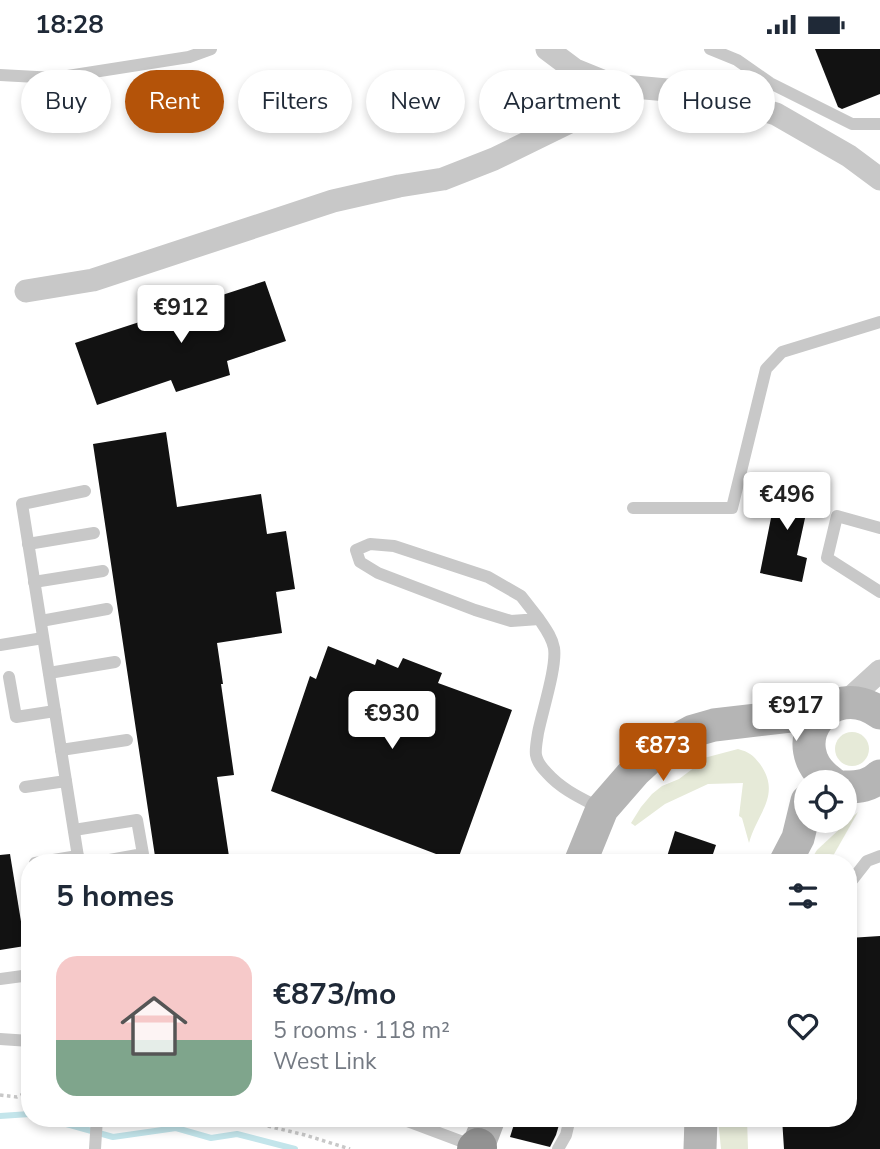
<!DOCTYPE html>
<html lang="en">
<head>
<meta charset="utf-8">
<style>
  :root { --surface:#fff; --page:#f2f2f3; --text:#1f2937; --muted:#747a83; --line:#e0e1e3; --accent:#b45309 }
  body { margin:0; font-family:"Nunito Sans",sans-serif; background:var(--page); color:var(--text); height:100vh; display:flex; flex-direction:column; font-size:26px; white-space:nowrap }
  * { box-sizing:border-box; margin:0 }
  p { font-size:23px; color:var(--muted) }
  .icon { flex:none; width:38px; height:38px; fill:none; stroke:currentColor; stroke-width:2; stroke-linecap:round; stroke-linejoin:round }
  .map { position:relative; flex:1; overflow:hidden }
  .panel { position:absolute; left:21px; top:805px; width:836px; height:273px; display:flex; flex-direction:column; background:var(--surface); border-radius:28px; box-shadow:0 4px 10px #0003 }
  .panel>* { flex:none }
  .top-card { position:absolute; left:21px; top:21px; width:838px; height:63px; display:flex; gap:14px }
  .controls { position:absolute; left:794px; top:721px; display:grid; gap:14px }
  .controls a { display:grid; place-items:center; width:63px; height:63px; border-radius:50%; background:var(--surface); box-shadow:0 4px 10px #0003; font-size:35px }
  .price { position:absolute; translate:-50% -60px; padding:0 16px; border-radius:7px; background:#fff; color:#222; font-size:23px; line-height:46px; filter:drop-shadow(0 2px 4px #0008) }
  .price::after { content:''; position:absolute; left:50%; top:42px; width:21px; height:16px; margin-left:-10px; background:inherit; clip-path:polygon(0 0,100% 0,50% 100%) }
  .price.active { background:var(--accent); color:#fff }
  ul { padding:0; list-style:none }
  li { display:flex; align-items:center; gap:21px; height:175px; padding:0 35px }
  li+li { border-top:2px solid var(--line) }
  li span { display:grid; place-items:center; flex:none; width:196px; height:140px; border-radius:21px; color:#555 }
  li>.icon { margin-inline-start:auto }
  span .icon { width:84px; height:84px; fill:#fffc; stroke-width:1 }
  li b { font-size:30px }
  h2 { display:flex; justify-content:space-between; align-items:center; height:84px; padding:0 35px; font-size:30px }
  .chip { padding:0 24px; border-radius:32px; background:var(--surface); box-shadow:0 4px 10px #0003; font-size:24px; line-height:63px }
  .chip.active { background:var(--accent); color:#fff }
  .status { display:flex; justify-content:space-between; align-items:center; height:49px; padding:0 35px; background:var(--surface); direction:ltr }
  .status svg { height:19px; fill:currentColor }
  .map>svg:first-child { display:block }
  .green { fill:#e6ead8 }
  .lines { fill:none; stroke-linecap:round; stroke-linejoin:round }
  .stream { stroke:#c3e5eb; stroke-width:6 }
  .building { fill:#121212 }
  .path { stroke:#c8c8c8; stroke-width:3.5; stroke-dasharray:3.5 3.5; stroke-linecap:butt }
  .lane { stroke:#c8c8c8; stroke-width:12 }
  .street { stroke:#c8c8c8; stroke-width:23 }
  .secondary { stroke:#b5b5b5; stroke-width:33 }
  .highway { stroke:#929292; stroke-width:38 }
</style>
</head>
<body>
<div class="status"><b>18:28</b><svg viewBox="0 0 49 12"><path d="M0 12V9h3v3zM5 12V6h3v6zM10 12V3h3v9zM15 12V0h3v12zM26 1h20v11H26zM47 4h2v5h-2z"/></svg></div>
<div class="map">
<svg width="880" height="1100" viewBox="0 0 880 1100">
  <rect width="100%" height="100%" fill="#fff"/>
  <g class="green">
    <circle cx="852" cy="700" r="17"/>
    <path d="M738,700C749,703 753,706 760,715C782,746 757,764 749,794L742,769L739,767L743,734L708,735L665,755L635,777L631,774L641,758L652,745L662,737L679,730L699,715L704,709Z"/>
    <polygon points="858,763 829,814 809,814 817,801"/>
    <polygon points="718,1070 747,1070 748,1100 721,1100"/>
  </g>
  <g class="lines">
    <g class="stream">
      <polyline points="0,1067 30,1065"/>
      <polyline points="45,1069 113,1088 176,1079 211,1089 237,1085 295,1100"/>
    </g>
  </g>
  <g class="building">
    <polygon points="815,0 880,0 880,45 842,60 838,58"/>
    <polygon points="265,232 286,292 227,312 230,326 176,343 171,331 97,356 75,294"/>
    <polygon points="166,383 177,458 261,445 267,485 286,482 295,540 276,543 282,584 217,594 223,635 221,635 234,726 217,728 230,814 156,814 93,395"/>
    <polygon points="779,429 812,437 797,506 807,509 802,533 760,524"/>
    <polygon points="328,597 375,616 377,610 398,619 403,609 442,624 438,634 512,661 457,813 271,742 310,627 316,630"/>
    <polygon points="675,782 716,796 710,814 665,814"/>
    <polygon points="10,805 25,897 0,901 0,806"/>
    <polygon points="880,887 880,1100 784,1100 782,1069 849,1069 849,889"/>
    <polygon points="516,1069 561,1069 556,1086 550,1098 510,1088"/>
  </g>
  <g class="lines">
    <g class="path">
      <polyline points="0,1046 17,1048 30,1042"/>
      <polyline points="249,1069 255,1074 305,1086 350,1100"/>
    </g>
    <g class="lane">
      <polyline points="710,0 737,11 770,34 852,75 880,75"/>
      <polyline points="0,26 55,29 189,8 211,0"/>
      <polyline points="633,459 732,459 766,320 782,303 880,273"/>
      <polyline points="880,479 837,467 827,509 880,543"/>
      <polyline points="28,495 94,484"/>
      <polyline points="34,533 103,522"/>
      <path d="M539,570L521,547L488,528L394,497L370,495L356,501L360,513L378,524L475,561L511,572L539,570C545,579 552,588 554,599C557,618 542,663 538,684C537,691 535,700 536,706C537,712 543,720 547,724C562,741 583,750 602,760"/>
      <polyline points="41,572 107,560"/>
      <polyline points="0,596 43,589"/>
      <polyline points="49,624 115,613"/>
      <polyline points="9,628 16,668 55,662"/>
      <polyline points="61,701 127,691"/>
      <polyline points="25,738 66,732"/>
      <polyline points="74,781 137,771 143,805 93,814"/>
      <polyline points="35,814 78,807"/>
      <polyline points="79,814 22,455 85,442"/>
      <polyline points="849,835 867,812 880,807"/>
      <polyline points="0,930 30,926"/>
      <polyline points="0,990 30,992"/>
      <polyline points="399,1069 474,1097"/>
      <polyline points="95,1100 97,1069"/>
      <polyline points="558,1100 566,1086 570,1069"/>
    </g>
    <g class="street">
      <polyline points="547,0 575,21 612,36 711,45 776,65 849,107 880,130"/>
      <polyline points="26,242 93,231 333,152 399,137 443,130 494,110 582,67 612,36"/>
      <polyline points="846,653 880,622"/>
    </g>
    <g class="secondary">
      <path d="M831,733C779,697 829,627 880,664"/>
      <path d="M845,738C859,738 870,737 880,727"/>
      <polyline points="580,814 602,760 636,721 648,710 671,694 693,682 714,676 825,663"/>
      <polyline points="785,814 798,789 807,752"/>
      <polyline points="478,1098 489,1069"/>
      <polyline points="700,1100 701,1069"/>
    </g>
    <polyline class="highway" points="476,1100 478,1098"/>
  </g>
</svg>
<div class="controls">
<a><svg class="icon" aria-label="locate" viewBox="0 0 24 24"><circle cx="12" cy="12" r="6"/><path d="M12 2v4M12 18v4M2 12h4M18 12h4"/></svg></a>
</div>
<b class="price" style="left:181px;top:296px">€912</b>
<b class="price" style="left:787px;top:483px">€496</b>
<b class="price" style="left:796px;top:694px">€917</b>
<b class="price" style="left:392px;top:702px">€930</b>
<b class="price active" style="left:663px;top:734px">€873</b>
<div class="top-card">
<a class="chip">Buy</a>
<a class="chip active">Rent</a>
<a class="chip">Filters</a>
<a class="chip">New</a>
<a class="chip">Apartment</a>
<a class="chip">House</a>
</div>
<section class="panel">
<h2>5 homes<svg class="icon" aria-label="filters" viewBox="0 0 24 24"><path d="M4 7h16M4 17h16"/><circle cx="9" cy="7" r="2"/><circle cx="15" cy="17" r="2"/></svg></h2>
<ul>
<li><span style="background:linear-gradient(#f6c9c9 60%,#7fa58c 0)"><svg class="icon" aria-label="home" viewBox="0 0 24 24"><path d="M3 11l9-7 9 7M6 9v11h12V9"/></svg></span><div><b>€873/mo</b><p>5 rooms · 118 m²</p><p>West Link</p></div><svg class="icon" aria-label="heart" viewBox="0 0 24 24"><path d="M12 20l-8-8c-3-5 5-10 8-4 3-6 11-1 8 4z"/></svg></li>
</ul>
</section>
</div>
</body>
</html>
